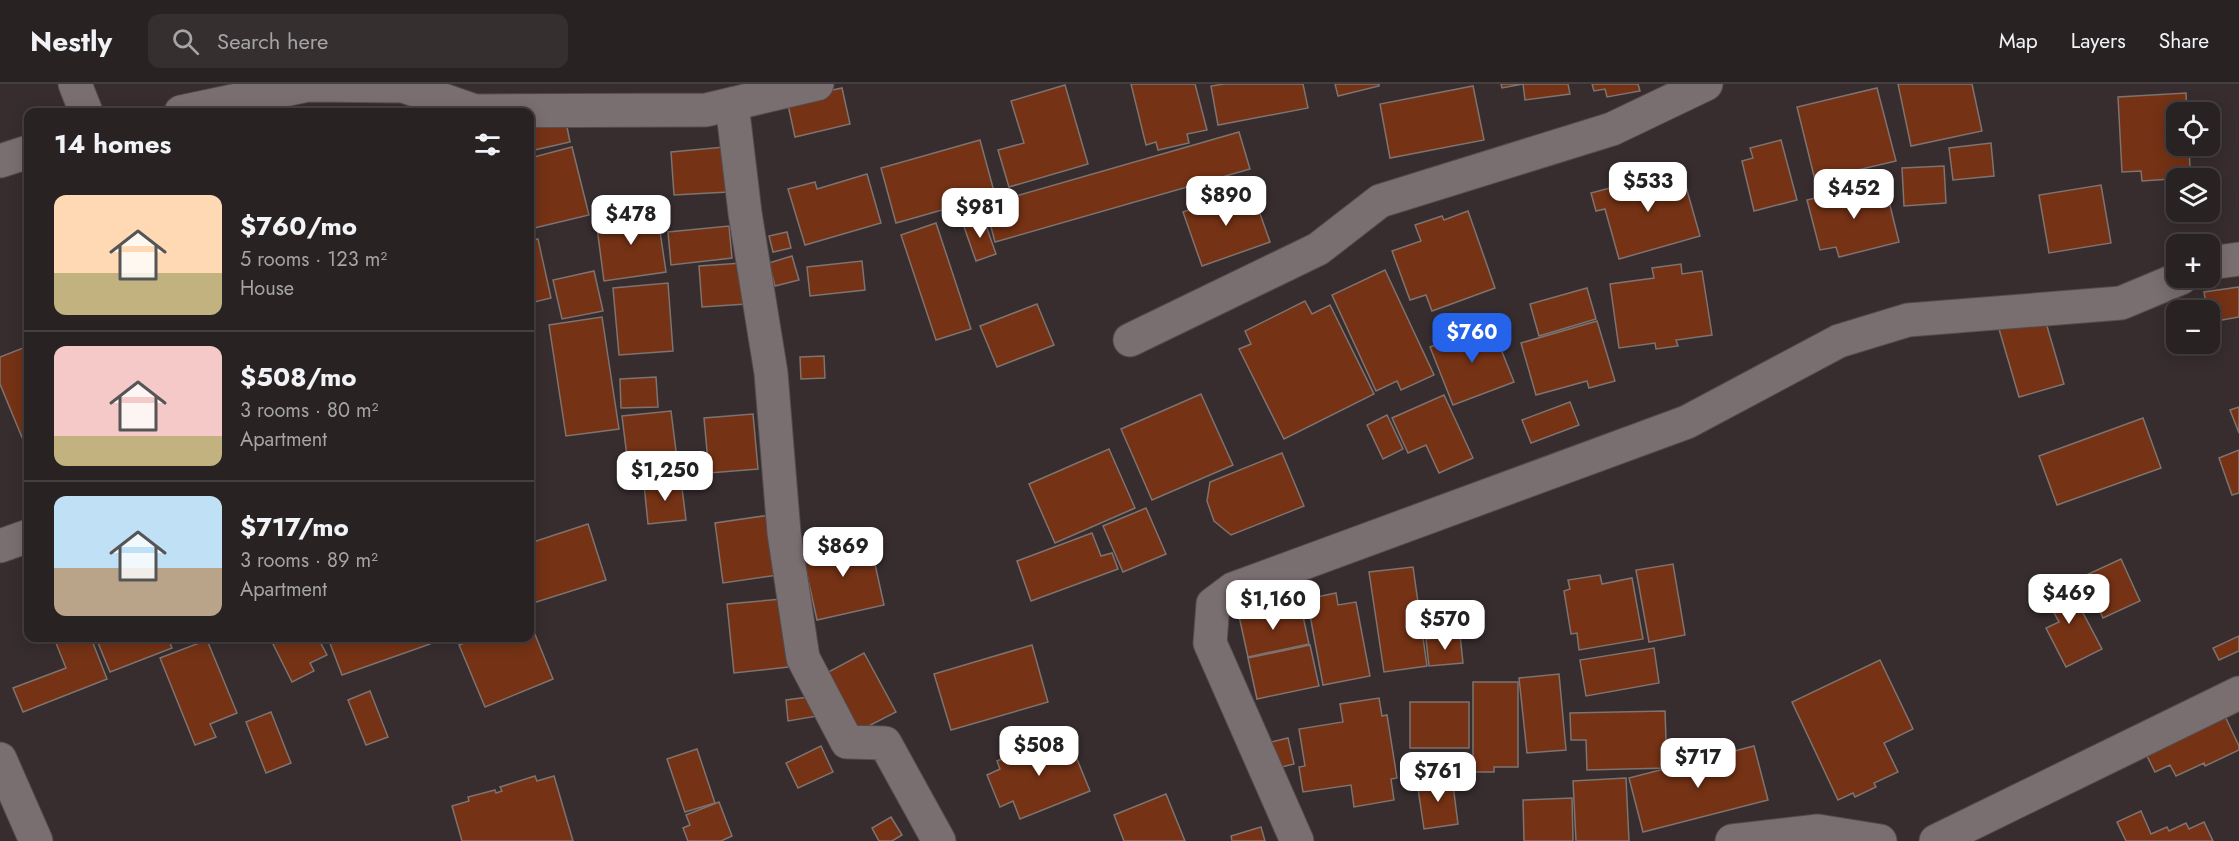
<!DOCTYPE html>
<html lang="en">
<head>
<meta charset="utf-8">
<style>
  :root { --surface:#292223; --page:#352f30; --text:#f1f3f6; --muted:#a5a4a6; --line:#453f41; --accent:#2563eb }
  body { margin:0; font-family:Jost,sans-serif; background:var(--page); color:var(--text); height:100vh; display:flex; flex-direction:column; font-size:22px; white-space:nowrap }
  * { box-sizing:border-box; margin:0 }
  p { font-size:20px; color:var(--muted) }
  .icon { flex:none; width:33px; height:33px; fill:none; stroke:currentColor; stroke-width:2; stroke-linecap:round; stroke-linejoin:round }
  .map { position:relative; flex:1; overflow:hidden }
  .panel { position:absolute; left:24px; top:24px; width:510px; height:534px; display:flex; flex-direction:column; background:var(--surface); border-radius:12px; box-shadow:0 3px 15px #0003,0 0 0 2px var(--line) }
  .panel>* { flex:none }
  .tools { position:absolute; left:2166px; top:18px; display:grid; gap:12px }
  .tools a { display:grid; place-items:center; width:54px; height:54px; border-radius:12px; background:var(--surface); box-shadow:0 3px 15px #0003,0 0 0 2px var(--line); font-size:30px }
  .price { position:absolute; translate:-50% -51px; padding:0 14px; border-radius:12px; background:#fff; color:#222; font-size:20px; line-height:39px; filter:drop-shadow(0 2px 3px #0008) }
  .price::after { content:''; position:absolute; left:50%; top:36px; width:18px; height:14px; margin-left:-9px; background:inherit; clip-path:polygon(0 0,100% 0,50% 100%) }
  .price.on { background:var(--accent); color:#fff }
  ul { padding:0; list-style:none }
  li { display:flex; align-items:center; gap:18px; height:150px; padding:0 30px }
  li+li { border-top:2px solid var(--line) }
  li span { display:grid; place-items:center; flex:none; width:168px; height:120px; border-radius:12px; color:#555 }
  li>.icon { margin-inline-start:auto }
  span .icon { width:72px; height:72px; fill:#fffc; stroke-width:1 }
  li b { font-size:26px }
  h2 { display:flex; justify-content:space-between; align-items:center; height:72px; padding:0 30px; font-size:26px }
  header { display:flex; align-items:center; gap:36px; box-sizing:border-box; height:84px; padding:0 30px; background:var(--surface); border-bottom:2px solid var(--line) }
  header strong { font-size:28px }
  nav { display:flex; gap:33px; margin-inline-start:auto; font-size:21px }
  .search { width:420px; height:54px; background:var(--page); display:flex; align-items:center; gap:15px; box-sizing:border-box; padding:0 21px; border-radius:12px; color:var(--muted); font-size:22px }
  .map>svg:first-child { display:block }
  .building { fill:#753215; stroke:#7e736f; stroke-width:1.5 }
  .lines { fill:none; stroke-linecap:round; stroke-linejoin:round }
  .minor-casing { stroke:#534b4d; stroke-width:35 }
  .minor { stroke:#7a6f70; stroke-width:33 }
</style>
</head>
<body>
<header>
<strong>Nestly</strong>
<div class="search"><svg class="icon" aria-label="search" viewBox="0 0 24 24"><circle cx="10" cy="10" r="6"/><path d="M15 15l6 6"/></svg>Search here</div>
<nav><a>Map</a><a>Layers</a><a>Share</a></nav>
</header>
<div class="map">
<svg width="2239" height="757" viewBox="0 0 2239 757">
  <rect width="100%" height="100%" fill="#372d2f"/>
  <g class="building">
    <polygon points="1131,0 1195,0 1207,46 1187,50 1189,59 1158,66 1156,58 1146,61"/>
    <polygon points="1224,0 1303,0 1308,24 1218,41 1211,2"/>
    <polygon points="1335,0 1379,0 1379,2 1338,12"/>
    <polygon points="1501,0 1568,0 1570,10 1525,16 1523,0 1502,4"/>
    <polygon points="1592,0 1638,0 1640,7 1607,13 1605,5 1594,7"/>
    <polygon points="1898,0 1972,0 1982,47 1911,62"/>
    <polygon points="1065,1 1088,80 1009,103 998,66 1024,59 1011,17"/>
    <polygon points="1473,2 1484,56 1390,74 1380,20"/>
    <polygon points="842,4 850,40 795,53 787,16"/>
    <polygon points="1877,4 1896,77 1815,96 1797,23"/>
    <polygon points="2186,9 2187,28 2176,28 2176,62 2189,62 2190,84 2171,85 2171,95 2142,97 2141,87 2122,88 2118,13"/>
    <polygon points="565,33 570,58 530,67 530,40"/>
    <polygon points="1239,48 1250,85 995,158 985,121"/>
    <polygon points="980,56 995,111 896,139 881,84"/>
    <polygon points="1781,56 1797,116 1754,127 1742,77 1753,74 1750,64"/>
    <polygon points="1991,59 1994,92 1953,96 1949,64"/>
    <polygon points="572,63 589,131 530,145 530,74"/>
    <polygon points="724,63 728,108 674,111 671,68"/>
    <polygon points="1944,82 1946,119 1904,122 1902,84"/>
    <polygon points="1681,85 1700,152 1619,175 1605,125 1596,127 1591,109"/>
    <polygon points="867,90 881,139 805,161 788,105 815,98 817,105"/>
    <polygon points="1884,97 1899,158 1839,173 1836,163 1820,166 1807,116"/>
    <polygon points="2101,101 2111,159 2049,169 2039,111"/>
    <polygon points="1251,104 1270,158 1202,182 1183,128"/>
    <polygon points="657,127 666,188 604,197 596,136"/>
    <polygon points="1468,127 1495,204 1432,227 1426,211 1410,216 1392,167 1421,157 1415,141 1442,132 1444,136"/>
    <polygon points="983,133 996,170 976,177 963,140"/>
    <polygon points="936,139 971,245 936,256 901,151"/>
    <polygon points="729,142 732,174 671,181 668,148"/>
    <polygon points="787,148 791,164 773,168 769,152"/>
    <polygon points="538,155 551,214 530,219 530,156"/>
    <polygon points="792,172 799,196 775,202 769,179"/>
    <polygon points="862,177 865,206 810,212 807,183"/>
    <polygon points="742,179 746,220 702,223 699,182"/>
    <polygon points="1681,180 1682,190 1702,187 1712,251 1676,256 1678,262 1656,265 1655,259 1619,264 1610,200 1654,194 1652,184"/>
    <polygon points="1385,186 1434,291 1401,306 1397,297 1376,307 1332,211"/>
    <polygon points="594,187 603,227 562,235 553,196"/>
    <polygon points="668,199 673,267 619,271 613,204"/>
    <polygon points="2239,203 2239,233 2210,238 2210,226 2207,226 2204,208"/>
    <polygon points="1587,204 1596,235 1539,252 1530,220"/>
    <polygon points="1305,217 1312,230 1330,221 1374,310 1284,355 1239,265 1251,260 1245,247"/>
    <polygon points="1037,220 1054,261 997,283 980,242"/>
    <polygon points="2044,232 2064,300 2019,313 1999,245"/>
    <polygon points="602,233 619,345 566,352 549,241"/>
    <polygon points="1597,237 1615,297 1589,304 1587,297 1536,311 1521,259"/>
    <polygon points="1491,240 1514,298 1453,321 1430,263"/>
    <polygon points="28,262 28,368 0,300 0,273"/>
    <polygon points="824,272 825,294 801,295 800,273"/>
    <polygon points="656,293 658,323 621,324 620,295"/>
    <polygon points="1201,310 1233,381 1152,416 1121,345"/>
    <polygon points="1444,311 1473,374 1439,389 1426,361 1408,369 1392,334"/>
    <polygon points="1570,318 1579,341 1531,359 1522,336"/>
    <polygon points="2239,323 2239,349 2230,326"/>
    <polygon points="671,327 677,375 628,381 622,332"/>
    <polygon points="753,330 758,385 709,389 704,334"/>
    <polygon points="1387,331 1403,365 1383,375 1367,341"/>
    <polygon points="2143,334 2161,384 2057,421 2039,372"/>
    <polygon points="1109,365 1135,424 1055,459 1029,400"/>
    <polygon points="2239,366 2239,409 2232,411 2219,374"/>
    <polygon points="1282,369 1304,422 1231,451 1214,437 1207,417 1210,398"/>
    <polygon points="681,396 686,436 648,440 644,400"/>
    <polygon points="1146,424 1166,470 1123,488 1103,442"/>
    <polygon points="770,431 778,491 723,499 715,439"/>
    <polygon points="588,440 606,496 530,520 530,459"/>
    <polygon points="1092,449 1101,472 1112,469 1118,485 1031,517 1017,477"/>
    <polygon points="869,453 884,521 817,536 802,468"/>
    <polygon points="2121,475 2140,517 2103,534 2084,492"/>
    <polygon points="1673,480 1685,551 1649,558 1636,486"/>
    <polygon points="1413,483 1427,582 1384,588 1369,488"/>
    <polygon points="1600,491 1602,500 1632,494 1643,555 1579,566 1577,549 1571,550 1564,507 1570,505 1568,496"/>
    <polygon points="2064,493 2102,565 2066,583 2046,544 2059,538 2041,505"/>
    <polygon points="1336,509 1338,521 1356,518 1370,592 1323,601 1307,515"/>
    <polygon points="782,515 788,583 734,589 727,520"/>
    <polygon points="1279,523 1281,527 1301,523 1309,560 1248,573 1239,532"/>
    <polygon points="530,538 553,595 485,623 459,561 479,554 530,554"/>
    <polygon points="1460,551 1463,579 1429,582 1426,555"/>
    <polygon points="2239,552 2239,567 2219,576 2213,564"/>
    <polygon points="54,554 91,554 107,595 23,628 13,604 66,584"/>
    <polygon points="96,554 168,554 172,564 110,588"/>
    <polygon points="270,554 318,554 327,571 310,579 314,587 292,598"/>
    <polygon points="328,554 427,554 430,560 342,591"/>
    <polygon points="207,556 237,629 210,640 216,653 195,661 160,574"/>
    <polygon points="1032,561 1048,618 951,646 934,590"/>
    <polygon points="1310,561 1319,602 1257,615 1248,574"/>
    <polygon points="1654,564 1659,599 1586,612 1580,576"/>
    <polygon points="864,569 896,628 857,648 821,592"/>
    <polygon points="1880,576 1913,645 1884,659 1898,688 1874,699 1876,703 1855,713 1853,709 1838,716 1792,618"/>
    <polygon points="1559,590 1566,666 1527,669 1519,594"/>
    <polygon points="1473,598 1518,598 1518,683 1494,683 1494,688 1473,688"/>
    <polygon points="370,607 388,653 366,661 348,616"/>
    <polygon points="816,612 818,632 788,637 786,616"/>
    <polygon points="1379,614 1382,632 1387,631 1397,694 1391,695 1394,716 1354,723 1351,701 1303,708 1299,683 1305,682 1299,645 1343,638 1340,620"/>
    <rect x="1410" y="618" width="59" height="46"/>
    <polygon points="1665,627 1667,684 1587,686 1586,656 1571,656 1570,629"/>
    <polygon points="271,628 291,679 266,689 246,638"/>
    <polygon points="2224,630 2239,662 2239,666 2205,682 2204,679 2176,692 2170,681 2155,688 2142,662"/>
    <polygon points="1066,648 1090,707 1020,735 1013,717 1000,723 987,691 1000,685 997,677"/>
    <polygon points="1288,654 1294,680 1273,685 1267,659"/>
    <polygon points="821,662 833,688 798,704 786,679"/>
    <polygon points="1754,662 1768,716 1643,748 1629,694"/>
    <polygon points="697,665 715,719 685,728 667,675"/>
    <polygon points="535,692 537,697 554,692 573,757 462,757 452,722 469,717 468,713 495,706 496,709 502,707 500,703"/>
    <polygon points="1452,693 1458,740 1424,745 1417,698"/>
    <polygon points="1626,694 1629,757 1576,757 1573,697"/>
    <polygon points="1166,710 1185,757 1124,757 1114,731"/>
    <polygon points="1572,714 1573,757 1524,757 1523,716"/>
    <polygon points="719,718 732,752 721,757 688,757 683,744 690,741 686,731"/>
    <polygon points="2141,727 2151,750 2167,743 2169,747 2186,739 2189,745 2204,738 2213,757 2126,757 2117,738"/>
    <polygon points="891,733 902,751 892,757 879,757 872,744"/>
    <polygon points="1261,743 1265,757 1232,757 1231,752"/>
  </g>
  <g class="lines">
    <g class="minor-casing">
      <g id="minor">
        <polyline points="75,0 86,28"/>
        <polyline points="732,20 745,129 771,289 784,449 803,574 847,658 885,659 939,757"/>
        <polyline points="181,28 308,1 403,2 475,27 706,26 817,0"/>
        <polyline points="0,77 28,68"/>
        <polyline points="2210,179 2239,175"/>
        <polyline points="1130,256 1318,165 1380,117 1612,45 1706,0"/>
        <polyline points="0,462 28,452"/>
        <polyline points="0,675 36,757"/>
        <polyline points="1297,757 1210,559 1213,520 1233,505 1687,338 1839,257 1908,236 2121,219 2181,194"/>
        <polyline points="1732,757 1818,747 1880,757"/>
        <polyline points="1936,757 2239,609"/>
      </g>
    </g>
    <use href="#minor" class="minor"/>
  </g>
</svg>
<div class="tools">
<a><svg class="icon" aria-label="locate" viewBox="0 0 24 24"><circle cx="12" cy="12" r="6"/><path d="M12 2v4M12 18v4M2 12h4M18 12h4"/></svg></a>
<a><svg class="icon" aria-label="layers" viewBox="0 0 24 24"><path d="M12 4l9 5-9 5-9-5zM3 14l9 5 9-5"/></svg></a>
<a>+</a>
<a>−</a>
</div>
<b class="price" style="left:1648px;top:129px">$533</b>
<b class="price" style="left:1854px;top:136px">$452</b>
<b class="price" style="left:1226px;top:143px">$890</b>
<b class="price" style="left:980px;top:155px">$981</b>
<b class="price" style="left:631px;top:162px">$478</b>
<b class="price on" style="left:1472px;top:280px">$760</b>
<b class="price" style="left:665px;top:418px">$1,250</b>
<b class="price" style="left:843px;top:494px">$869</b>
<b class="price" style="left:2069px;top:541px">$469</b>
<b class="price" style="left:1273px;top:547px">$1,160</b>
<b class="price" style="left:1445px;top:567px">$570</b>
<b class="price" style="left:1039px;top:693px">$508</b>
<b class="price" style="left:1698px;top:705px">$717</b>
<b class="price" style="left:1438px;top:719px">$761</b>
<section class="panel">
<h2>14 homes<svg class="icon" aria-label="filters" viewBox="0 0 24 24"><path d="M4 7h16M4 17h16"/><circle cx="9" cy="7" r="2"/><circle cx="15" cy="17" r="2"/></svg></h2>
<ul>
<li><span style="background:linear-gradient(#ffd9b3 65%,#c2b280 0)"><svg class="icon" aria-label="home" viewBox="0 0 24 24"><path d="M3 11l9-7 9 7M6 9v11h12V9"/></svg></span><div><b>$760/mo</b><p>5 rooms · 123 m²</p><p>House</p></div></li>
<li><span style="background:linear-gradient(#f6c9c9 75%,#c2b280 0)"><svg class="icon" aria-label="home" viewBox="0 0 24 24"><path d="M3 11l9-7 9 7M6 9v11h12V9"/></svg></span><div><b>$508/mo</b><p>3 rooms · 80 m²</p><p>Apartment</p></div></li>
<li><span style="background:linear-gradient(#bfe0f5 60%,#b9a48a 0)"><svg class="icon" aria-label="home" viewBox="0 0 24 24"><path d="M3 11l9-7 9 7M6 9v11h12V9"/></svg></span><div><b>$717/mo</b><p>3 rooms · 89 m²</p><p>Apartment</p></div></li>
</ul>
</section>
</div>
</body>
</html>
